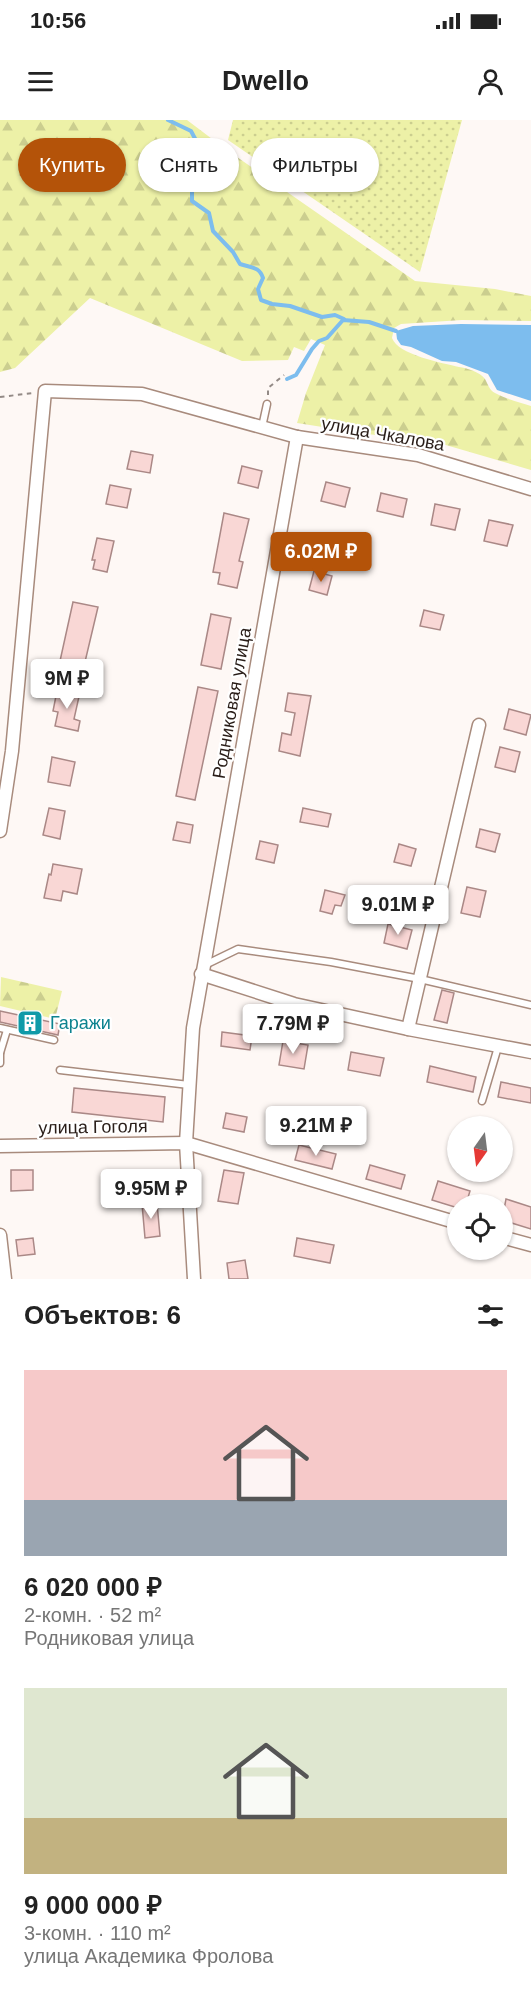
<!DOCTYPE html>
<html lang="ru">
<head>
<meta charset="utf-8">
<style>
  :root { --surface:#fff; --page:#f2f2f2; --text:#222; --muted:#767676; --accent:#b45309 }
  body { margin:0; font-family:Arial,sans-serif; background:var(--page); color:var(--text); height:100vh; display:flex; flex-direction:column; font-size:22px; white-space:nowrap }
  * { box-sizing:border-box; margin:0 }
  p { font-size:20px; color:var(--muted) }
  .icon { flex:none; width:33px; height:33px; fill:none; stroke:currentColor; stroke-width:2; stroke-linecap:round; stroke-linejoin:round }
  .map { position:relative; height:1159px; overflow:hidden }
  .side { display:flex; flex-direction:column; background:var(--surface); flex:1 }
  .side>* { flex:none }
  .guide { position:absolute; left:18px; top:18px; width:495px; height:54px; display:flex; gap:12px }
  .needle { width:39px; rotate:194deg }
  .controls { position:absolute; left:447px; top:996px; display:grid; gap:12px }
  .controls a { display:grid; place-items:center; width:66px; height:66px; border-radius:50%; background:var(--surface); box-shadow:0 2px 4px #0004; font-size:30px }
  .price { position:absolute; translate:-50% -51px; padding:0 14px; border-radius:6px; background:#fff; color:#222; font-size:20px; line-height:39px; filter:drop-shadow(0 2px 3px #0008) }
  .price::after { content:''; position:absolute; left:50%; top:36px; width:18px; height:14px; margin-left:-9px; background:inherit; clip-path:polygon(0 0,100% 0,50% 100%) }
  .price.selected { background:var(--accent); color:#fff }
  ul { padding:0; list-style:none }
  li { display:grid; align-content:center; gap:12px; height:318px; padding:0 24px }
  li span { display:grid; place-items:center; height:186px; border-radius:0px; color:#555 }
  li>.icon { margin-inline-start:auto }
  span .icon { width:108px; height:108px; fill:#fffc; stroke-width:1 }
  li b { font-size:26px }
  h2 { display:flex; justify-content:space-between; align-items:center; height:72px; padding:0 24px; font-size:26px }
  .pill { padding:0 21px; border-radius:27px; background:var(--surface); box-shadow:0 2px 4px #0004; font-size:21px; line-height:54px }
  .pill.selected { background:var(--accent); color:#fff }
  .status { display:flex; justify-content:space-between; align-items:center; height:42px; padding:0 30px; background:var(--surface); direction:ltr }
  .status svg { height:16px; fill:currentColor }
  header { display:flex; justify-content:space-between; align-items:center; height:78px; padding:0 24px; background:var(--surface); font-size:27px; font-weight:600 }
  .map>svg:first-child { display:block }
  .grass { fill:url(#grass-dots) }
  .forest { fill:url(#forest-firs) }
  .water { fill:#7dbdee }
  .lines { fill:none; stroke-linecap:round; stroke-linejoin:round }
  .stream { stroke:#7dbdee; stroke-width:4 }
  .building { fill:#f9d7d5; stroke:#aa8886; stroke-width:1.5 }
  .service-casing { stroke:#a88b7d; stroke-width:9 }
  .minor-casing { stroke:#a88b7d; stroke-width:15 }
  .path { stroke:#938a86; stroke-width:2; stroke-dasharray:4.5 4.5; stroke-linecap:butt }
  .service { stroke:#fff; stroke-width:6 }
  .minor { stroke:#fff; stroke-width:12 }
  .labels { text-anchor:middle; stroke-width:4.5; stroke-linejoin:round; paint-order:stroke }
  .street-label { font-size:18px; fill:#291d18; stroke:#fff }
  .culture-label { font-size:18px; fill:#0d838f; stroke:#fff; text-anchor:start }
</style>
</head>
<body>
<div class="status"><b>10:56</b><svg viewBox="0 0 49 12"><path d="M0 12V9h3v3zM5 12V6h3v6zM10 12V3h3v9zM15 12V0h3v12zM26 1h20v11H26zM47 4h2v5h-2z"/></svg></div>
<header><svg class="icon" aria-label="menu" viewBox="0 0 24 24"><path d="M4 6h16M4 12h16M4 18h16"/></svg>Dwello<svg class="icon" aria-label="person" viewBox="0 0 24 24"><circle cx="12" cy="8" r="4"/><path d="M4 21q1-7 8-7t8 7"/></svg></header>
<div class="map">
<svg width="531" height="1159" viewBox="0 0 531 1159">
  <defs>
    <pattern id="grass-dots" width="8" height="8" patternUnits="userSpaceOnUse" patternTransform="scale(1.5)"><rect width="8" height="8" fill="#edf1a7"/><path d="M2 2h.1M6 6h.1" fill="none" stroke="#cbce8f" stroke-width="1.8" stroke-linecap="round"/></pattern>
    <pattern id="forest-firs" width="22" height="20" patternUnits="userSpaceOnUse" patternTransform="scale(1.5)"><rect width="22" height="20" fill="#edf1a7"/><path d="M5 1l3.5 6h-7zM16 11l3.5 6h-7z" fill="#cbce8f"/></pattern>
  </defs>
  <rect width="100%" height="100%" fill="#fef8f5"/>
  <polygon class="grass" points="233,0 462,0 420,152 228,20"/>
  <g class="forest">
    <path d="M0,0H187L224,28L415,161L495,169L531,176V201L462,200L401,204L394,208L392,218C398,235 443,243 459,247C467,248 480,252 485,259C488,264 489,270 495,273C506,279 519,282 531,286V350L432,321L367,314L297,303L306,273L325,225L311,219L304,231L294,227L288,240L242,241L90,178L15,248L0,252Z"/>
    <polygon points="1,857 62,871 55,899 0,886"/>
  </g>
  <polygon class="water" points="461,204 531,205 531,281 497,270 488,254 456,242 442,241 411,227 401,225 397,219 396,211 413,206"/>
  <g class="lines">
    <g class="stream">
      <path d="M168,0L191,11L200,28L202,50L192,71V81L209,93L213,111L233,132L240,144C251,148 259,146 263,158L258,169L261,180L272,184L290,186L322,197L335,195L344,199"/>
      <polyline points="287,259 296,255 312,229 319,221 327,218 343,200 369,202 396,211"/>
    </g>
  </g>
  <g class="building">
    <polygon points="131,331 153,335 150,353 127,349"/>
    <polygon points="242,346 262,351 258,368 238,363"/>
    <polygon points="326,362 350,368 345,387 321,381"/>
    <polygon points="110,365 131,369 127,388 106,384"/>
    <polygon points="381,373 407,379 403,397 377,391"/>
    <polygon points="435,384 460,389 455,410 431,405"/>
    <polygon points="224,393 249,399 239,441 243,442 237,468 218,464 220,453 213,452"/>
    <polygon points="489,400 513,405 507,426 484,421"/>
    <polygon points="97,418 114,421 107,452 93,449 95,440 92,440"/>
    <polygon points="314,451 332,456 327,475 309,470"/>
    <polygon points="73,482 98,487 84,546 60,541"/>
    <polygon points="424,490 444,495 440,510 420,506"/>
    <polygon points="211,494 231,498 221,549 201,545"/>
    <polygon points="198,567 218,571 195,680 176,676"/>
    <polygon points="63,568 80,572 74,599 80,601 78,611 55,606 58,592 53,591 56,576 61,577"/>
    <polygon points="288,573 311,576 300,636 279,631 282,613 291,615 295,593 285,591"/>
    <polygon points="509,589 531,595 526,615 504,609"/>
    <polygon points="500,627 520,632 515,652 495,647"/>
    <polygon points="52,637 75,642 70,666 48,662"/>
    <polygon points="49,688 65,691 60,719 43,715"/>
    <polygon points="303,688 331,694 328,707 300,702"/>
    <polygon points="177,702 193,705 190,723 173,720"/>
    <polygon points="480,709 500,714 495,732 476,727"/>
    <polygon points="260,721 278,725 274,743 256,739"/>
    <polygon points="399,724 416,729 411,746 394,742"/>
    <polygon points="53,744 82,749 77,774 63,771 61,781 44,778 49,754 51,755"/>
    <polygon points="467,767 486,771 480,797 461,793"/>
    <polygon points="325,770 345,775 341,786 335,785 332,794 320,791"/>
    <polygon points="388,804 412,810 407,829 384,823"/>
    <polygon points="442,870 454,873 447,903 434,900"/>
    <polygon points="0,891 60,904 58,915 0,902"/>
    <polygon points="222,912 252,916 250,930 221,926"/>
    <polygon points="283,921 308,925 304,949 279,945"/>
    <polygon points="351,932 384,938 380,956 348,950"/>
    <polygon points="430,946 476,957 473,972 427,962"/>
    <polygon points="501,962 531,968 531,983 498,977"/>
    <polygon points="74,968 165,977 163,1002 72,992"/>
    <polygon points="226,993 247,997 244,1012 223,1008"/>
    <polygon points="299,1025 336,1034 332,1049 295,1040"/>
    <polygon points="370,1045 405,1055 401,1069 366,1059"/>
    <polygon points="11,1050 33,1050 33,1070 11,1071"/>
    <polygon points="224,1050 244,1053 238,1084 218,1081"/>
    <polygon points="438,1061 470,1071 466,1084 458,1084 458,1088 432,1080"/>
    <polygon points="506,1079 531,1087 531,1109 502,1100"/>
    <polygon points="157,1083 160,1116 145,1118 142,1084"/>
    <polygon points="33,1118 35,1134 18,1136 16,1120"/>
    <polygon points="297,1118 334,1125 330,1143 294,1136"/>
    <polygon points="245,1140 248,1159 229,1159 227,1143"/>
  </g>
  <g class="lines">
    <g class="service-casing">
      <g id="service">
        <polyline points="262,307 267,284"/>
        <polyline points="205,845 238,829 331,842 420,859 531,885"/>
        <polyline points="0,908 54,920"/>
        <polyline points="0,933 7,910"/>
        <polyline points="0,933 0,943"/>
        <polyline points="60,950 189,965"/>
        <polyline points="482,981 498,927"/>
      </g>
    </g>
    <g class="minor-casing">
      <g id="minor">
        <polyline points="0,711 12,631 45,271 142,274 297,317 418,335 531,369"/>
        <polyline points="201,854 294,884 408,909 531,932"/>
        <polyline points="408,909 479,605"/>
        <polyline points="0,1026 186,1023 458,1103"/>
        <polyline points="0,1115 5,1159"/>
        <polyline points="502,1117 531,1125"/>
        <polyline points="194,1159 186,1023 193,908 297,317"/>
      </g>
    </g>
    <g class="path">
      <polyline points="268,275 268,268 284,255"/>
      <polyline points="0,277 33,273"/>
    </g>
    <use href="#service" class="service"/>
    <use href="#minor" class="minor"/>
  </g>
  <defs>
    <g id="building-square" transform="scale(1.35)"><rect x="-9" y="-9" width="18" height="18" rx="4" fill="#0f9aa8" stroke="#fff"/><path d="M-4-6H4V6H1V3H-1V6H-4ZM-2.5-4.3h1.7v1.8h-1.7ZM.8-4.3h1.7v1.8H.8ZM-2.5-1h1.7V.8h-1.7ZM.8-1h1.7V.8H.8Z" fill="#fff"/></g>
  </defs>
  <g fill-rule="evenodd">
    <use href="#building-square" x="30" y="903"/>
  </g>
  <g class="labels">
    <g class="street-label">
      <text transform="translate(383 314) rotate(10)" y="6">улица Чкалова</text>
      <text transform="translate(232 583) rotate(-80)" y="6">Родниковая улица</text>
      <text transform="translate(93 1007) rotate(-1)" y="6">улица Гоголя</text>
    </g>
    <g class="culture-label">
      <text x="50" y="909">Гаражи</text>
    </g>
  </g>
</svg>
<div class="controls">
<a><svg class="needle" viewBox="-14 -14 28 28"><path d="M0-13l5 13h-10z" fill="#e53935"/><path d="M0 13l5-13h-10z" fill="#767676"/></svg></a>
<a><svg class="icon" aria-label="locate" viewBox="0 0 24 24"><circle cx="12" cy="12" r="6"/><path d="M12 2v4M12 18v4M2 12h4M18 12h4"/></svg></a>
</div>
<b class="price selected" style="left:321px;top:463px">6.02M ₽</b>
<b class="price" style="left:67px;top:590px">9M ₽</b>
<b class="price" style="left:398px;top:816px">9.01M ₽</b>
<b class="price" style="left:293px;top:935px">7.79M ₽</b>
<b class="price" style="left:316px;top:1037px">9.21M ₽</b>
<b class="price" style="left:151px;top:1100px">9.95M ₽</b>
<div class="guide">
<a class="pill selected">Купить</a>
<a class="pill">Снять</a>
<a class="pill">Фильтры</a>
</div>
</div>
<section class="side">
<h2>Объектов: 6<svg class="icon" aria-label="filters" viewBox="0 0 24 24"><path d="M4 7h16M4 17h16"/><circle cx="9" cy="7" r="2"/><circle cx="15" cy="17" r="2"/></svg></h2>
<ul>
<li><span style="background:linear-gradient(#f6c9c9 70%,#9aa5b1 0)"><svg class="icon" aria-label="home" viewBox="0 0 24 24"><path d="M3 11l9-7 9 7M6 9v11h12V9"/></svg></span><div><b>6 020 000 ₽</b><p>2-комн. · 52 m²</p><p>Родниковая улица</p></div></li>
<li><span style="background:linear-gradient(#dfe7d0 70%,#c2b280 0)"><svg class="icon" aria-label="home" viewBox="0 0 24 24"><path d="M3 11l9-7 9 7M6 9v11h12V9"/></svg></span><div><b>9 000 000 ₽</b><p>3-комн. · 110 m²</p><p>улица Академика Фролова</p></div></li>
</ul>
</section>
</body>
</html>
